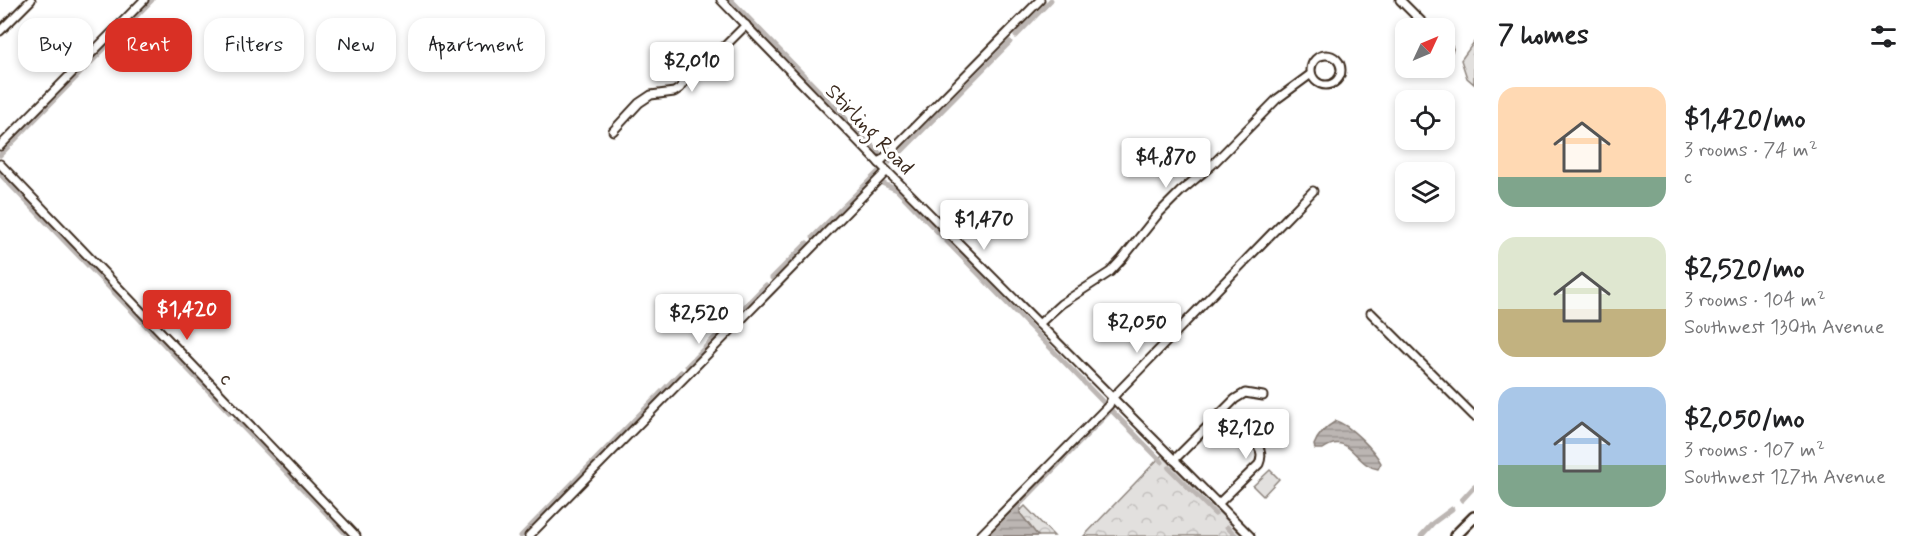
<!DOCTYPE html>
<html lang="en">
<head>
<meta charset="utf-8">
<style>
  :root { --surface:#fff; --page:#f2f2f2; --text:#202124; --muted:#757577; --accent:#d93025 }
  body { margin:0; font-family:Mynerve,sans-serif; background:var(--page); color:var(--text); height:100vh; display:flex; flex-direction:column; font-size:22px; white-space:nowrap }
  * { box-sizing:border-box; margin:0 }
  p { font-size:20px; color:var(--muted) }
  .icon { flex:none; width:33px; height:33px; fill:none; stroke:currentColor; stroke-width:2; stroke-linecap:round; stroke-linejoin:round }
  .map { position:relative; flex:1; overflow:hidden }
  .panel { display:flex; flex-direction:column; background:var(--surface); width:450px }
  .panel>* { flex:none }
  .guide { position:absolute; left:18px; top:18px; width:570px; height:54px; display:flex; gap:12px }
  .needle { width:39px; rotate:46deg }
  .tools { position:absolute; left:1395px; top:18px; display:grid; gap:12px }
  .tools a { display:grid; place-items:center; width:60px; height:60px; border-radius:12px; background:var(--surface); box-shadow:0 3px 9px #0003; font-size:30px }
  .price { position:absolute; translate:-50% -51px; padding:0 14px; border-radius:6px; background:#fff; color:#222; font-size:20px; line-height:39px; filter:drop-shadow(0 2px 3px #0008) }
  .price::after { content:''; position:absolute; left:50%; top:36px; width:18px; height:14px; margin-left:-9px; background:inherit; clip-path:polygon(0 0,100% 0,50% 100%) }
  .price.selected { background:var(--accent); color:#fff }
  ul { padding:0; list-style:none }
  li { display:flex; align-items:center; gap:18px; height:150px; padding:0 24px }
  li span { display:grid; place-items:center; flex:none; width:168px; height:120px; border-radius:18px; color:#555 }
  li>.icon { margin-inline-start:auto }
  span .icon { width:72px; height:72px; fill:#fffc; stroke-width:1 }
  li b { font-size:26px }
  h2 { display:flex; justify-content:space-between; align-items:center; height:72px; padding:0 24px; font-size:26px }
  .tag { padding:0 21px; border-radius:18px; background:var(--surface); box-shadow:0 3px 9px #0003; font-size:21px; line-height:54px }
  .tag.selected { background:var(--accent); color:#fff }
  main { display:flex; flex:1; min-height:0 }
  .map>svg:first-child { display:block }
  .grass { fill:#e2e0de; stroke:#8e857e; stroke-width:1.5 }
  .forest { fill:url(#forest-firs); stroke:#8e857e; stroke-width:1.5 }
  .park { fill:url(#park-crowns); stroke:#8e857e; stroke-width:1.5 }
  .water { fill:url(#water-rules); stroke:#887e77; stroke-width:1.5 }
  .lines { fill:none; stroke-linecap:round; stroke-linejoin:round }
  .canal { stroke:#bcb6b3; stroke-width:5 }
  .minor-casing { stroke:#3b2a1e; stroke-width:11 }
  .highway-casing { stroke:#3b2a1e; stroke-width:14 }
  .minor { stroke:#fff; stroke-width:7 }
  .highway { stroke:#fff; stroke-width:9 }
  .labels { text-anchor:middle; stroke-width:6; stroke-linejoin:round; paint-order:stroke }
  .street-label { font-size:21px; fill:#3b2a1e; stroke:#fff }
</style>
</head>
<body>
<main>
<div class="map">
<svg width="1474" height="536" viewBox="0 0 1474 536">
  <defs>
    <pattern id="forest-firs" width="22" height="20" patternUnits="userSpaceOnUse" patternTransform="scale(1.5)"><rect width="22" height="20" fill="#e2e0de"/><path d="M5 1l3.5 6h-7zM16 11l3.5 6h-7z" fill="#c3c0be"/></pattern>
    <pattern id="park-crowns" width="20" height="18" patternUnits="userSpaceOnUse" patternTransform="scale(1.5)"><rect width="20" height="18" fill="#e2e0de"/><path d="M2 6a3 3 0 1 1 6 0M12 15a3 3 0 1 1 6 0" fill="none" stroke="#c3c0be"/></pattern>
    <pattern id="water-rules" width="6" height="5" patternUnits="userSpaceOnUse" patternTransform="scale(1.5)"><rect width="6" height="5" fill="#bcb6b3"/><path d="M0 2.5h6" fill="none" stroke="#9a9491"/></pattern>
  </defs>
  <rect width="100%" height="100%" fill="#fff"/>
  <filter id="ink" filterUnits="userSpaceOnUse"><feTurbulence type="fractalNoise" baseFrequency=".0167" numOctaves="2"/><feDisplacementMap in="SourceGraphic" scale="12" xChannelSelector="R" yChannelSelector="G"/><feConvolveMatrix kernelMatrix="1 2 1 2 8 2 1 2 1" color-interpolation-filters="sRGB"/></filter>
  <g filter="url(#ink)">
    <polygon class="grass" points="1270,470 1279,479 1263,496 1253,486"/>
    <polygon class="forest" points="1474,42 1474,84 1467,78 1461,60"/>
    <g class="park">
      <polygon points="1162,455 1243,536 1084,536"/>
      <polygon points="1025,506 1054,536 995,536"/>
    </g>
    <g class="water">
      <path d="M1336,421C1350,425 1374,450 1381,463L1378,469C1355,466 1350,430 1323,449H1315L1314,445C1318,434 1326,427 1336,421Z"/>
      <polygon points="1020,505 1020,513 1038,536 990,536"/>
    </g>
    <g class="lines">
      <g class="canal">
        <polyline points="731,0 879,153"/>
        <polyline points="1016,36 1051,0"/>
        <polyline points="0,155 152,0"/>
        <polyline points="890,162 895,158 1010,42"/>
        <polyline points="0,174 230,413"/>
        <polyline points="882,183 897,190 1104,403"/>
        <polyline points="813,237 879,171"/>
        <polyline points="772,278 807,243"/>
        <polyline points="687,366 766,285"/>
        <polyline points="236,420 348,536"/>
        <polyline points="1169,468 1215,514"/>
        <polyline points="1462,500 1474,487"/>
        <polyline points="1227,527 1236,536"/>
        <polyline points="521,536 681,372"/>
        <polyline points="989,536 1111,410 1162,462"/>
        <polyline points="1421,536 1433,523 1452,509"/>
      </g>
      <g class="minor-casing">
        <g id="minor">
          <polyline points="721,0 887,171 1250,536"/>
          <polyline points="1400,0 1428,28"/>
          <polyline points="0,31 31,0"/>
          <polyline points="1444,46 1448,49"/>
          <circle cx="1326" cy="70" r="15"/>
          <polyline points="613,131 639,103 651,95 674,92 680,88 692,70 714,57 746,25"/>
          <polyline points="0,146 144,0"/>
          <polyline points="879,163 1040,0"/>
          <polyline points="0,164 356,536"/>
          <polyline points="1371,313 1474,416"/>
          <polyline points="1039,324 1061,304 1110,272 1122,259 1159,213 1181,191 1212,165 1277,99 1311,74"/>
          <polyline points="1174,460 1235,399 1245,393 1263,396"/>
          <path d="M1218,504L1259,464C1261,459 1262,455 1260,450C1255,437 1232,419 1220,414"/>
          <polyline points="529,536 887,171"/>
          <polyline points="980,536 1109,405 1112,398 1313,191"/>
        </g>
      </g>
      <g class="highway-casing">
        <polyline id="highway" points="1455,536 1474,517"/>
      </g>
      <use href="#minor" class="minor"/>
      <use href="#highway" class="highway"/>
    </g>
  </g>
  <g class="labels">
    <g class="street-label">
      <text transform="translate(870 129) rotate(46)" y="7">Stirling Road</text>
      <text transform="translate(227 378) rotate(46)" y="7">c</text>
    </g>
  </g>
</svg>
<div class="tools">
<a><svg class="needle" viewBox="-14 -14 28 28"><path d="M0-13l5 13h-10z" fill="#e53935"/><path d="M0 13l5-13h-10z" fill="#757577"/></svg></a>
<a><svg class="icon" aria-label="locate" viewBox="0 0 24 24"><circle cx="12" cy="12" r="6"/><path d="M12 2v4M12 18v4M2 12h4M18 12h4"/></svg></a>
<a><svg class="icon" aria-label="layers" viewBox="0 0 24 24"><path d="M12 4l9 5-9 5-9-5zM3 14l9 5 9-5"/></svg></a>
</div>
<b class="price" style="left:692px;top:93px">$2,010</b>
<b class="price" style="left:1166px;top:189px">$4,870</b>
<b class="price" style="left:984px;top:251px">$1,470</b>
<b class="price selected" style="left:187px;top:341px">$1,420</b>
<b class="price" style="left:699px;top:345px">$2,520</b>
<b class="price" style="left:1137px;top:354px">$2,050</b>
<b class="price" style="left:1246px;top:460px">$2,120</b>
<div class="guide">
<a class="tag">Buy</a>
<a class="tag selected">Rent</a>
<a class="tag">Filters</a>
<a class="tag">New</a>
<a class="tag">Apartment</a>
</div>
</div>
<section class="panel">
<h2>7 homes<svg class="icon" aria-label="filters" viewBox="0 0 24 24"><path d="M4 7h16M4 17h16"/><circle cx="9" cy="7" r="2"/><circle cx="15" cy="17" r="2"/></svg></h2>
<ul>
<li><span style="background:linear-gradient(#ffd9b3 75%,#7fa58c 0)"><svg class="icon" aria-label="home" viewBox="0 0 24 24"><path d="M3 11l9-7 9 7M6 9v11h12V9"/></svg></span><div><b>$1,420/mo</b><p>3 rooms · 74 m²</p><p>c</p></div></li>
<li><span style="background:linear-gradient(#dfe7d0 60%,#c2b280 0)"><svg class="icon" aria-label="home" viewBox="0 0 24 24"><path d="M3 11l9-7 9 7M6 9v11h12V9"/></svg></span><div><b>$2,520/mo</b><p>3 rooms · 104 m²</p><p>Southwest 130th Avenue</p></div></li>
<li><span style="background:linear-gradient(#a9c7e8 65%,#7fa58c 0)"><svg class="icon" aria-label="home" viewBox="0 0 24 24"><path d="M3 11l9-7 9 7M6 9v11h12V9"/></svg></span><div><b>$2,050/mo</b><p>3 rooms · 107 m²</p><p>Southwest 127th Avenue</p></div></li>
</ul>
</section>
</main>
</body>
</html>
